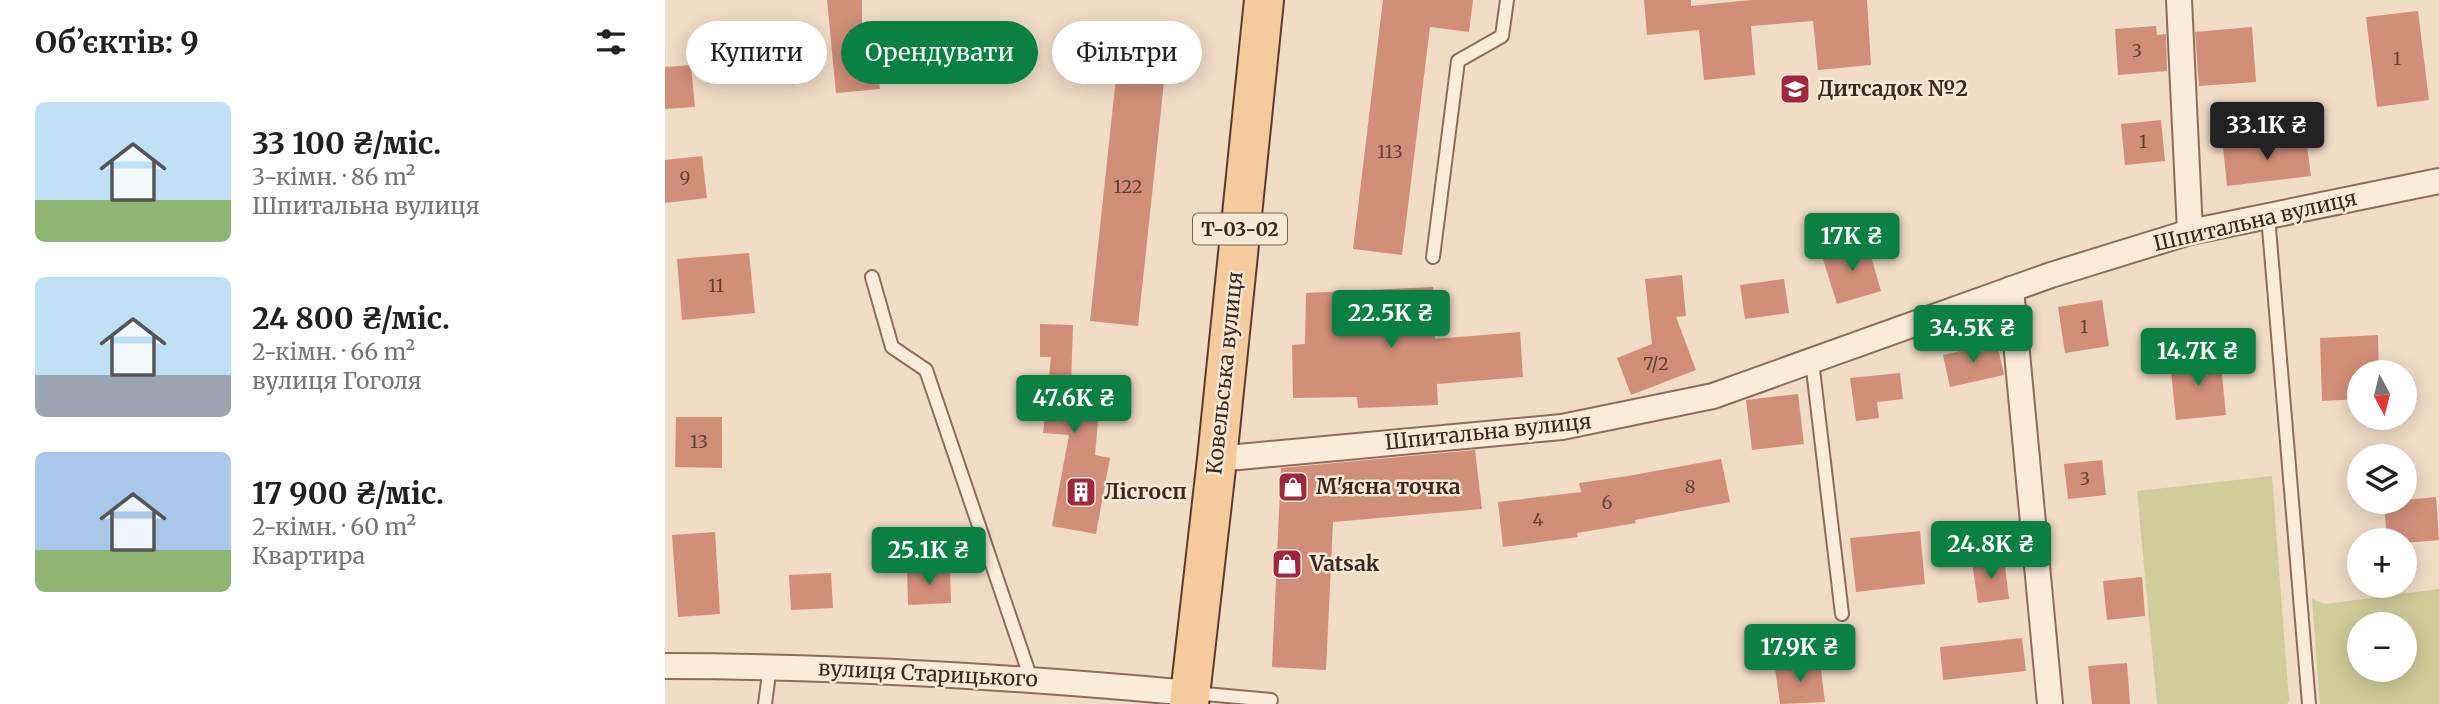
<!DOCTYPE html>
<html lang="uk">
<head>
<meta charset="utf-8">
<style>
  :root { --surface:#fff; --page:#f2f2f2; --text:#202124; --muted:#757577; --accent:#0b8043 }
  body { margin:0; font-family:Merriweather,serif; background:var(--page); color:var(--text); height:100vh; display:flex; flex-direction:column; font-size:26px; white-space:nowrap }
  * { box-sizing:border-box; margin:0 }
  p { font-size:23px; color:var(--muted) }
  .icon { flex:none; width:38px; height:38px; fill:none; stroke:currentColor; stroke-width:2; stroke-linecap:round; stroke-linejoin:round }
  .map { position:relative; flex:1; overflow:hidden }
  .drawer { display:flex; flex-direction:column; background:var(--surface); width:665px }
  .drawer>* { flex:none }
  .top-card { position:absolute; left:21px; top:21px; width:665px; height:63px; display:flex; gap:14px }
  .needle { width:46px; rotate:173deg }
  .tools { position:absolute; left:1682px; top:360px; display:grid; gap:14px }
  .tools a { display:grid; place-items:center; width:70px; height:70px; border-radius:50%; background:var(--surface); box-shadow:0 4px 18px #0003; font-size:35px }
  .price { position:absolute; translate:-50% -60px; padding:0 16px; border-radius:7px; background:var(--accent); color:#fff; font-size:23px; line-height:46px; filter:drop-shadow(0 2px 4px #0008) }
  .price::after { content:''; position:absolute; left:50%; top:42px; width:21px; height:16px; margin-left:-10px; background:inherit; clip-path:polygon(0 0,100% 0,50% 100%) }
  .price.current { background:#222; color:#fff }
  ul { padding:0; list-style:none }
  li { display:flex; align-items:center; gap:21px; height:175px; padding:0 35px }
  li span { display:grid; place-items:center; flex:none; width:196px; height:140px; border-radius:10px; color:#555 }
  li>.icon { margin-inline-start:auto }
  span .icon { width:84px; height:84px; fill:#fffc; stroke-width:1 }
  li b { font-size:30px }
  h2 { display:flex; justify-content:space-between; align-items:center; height:84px; padding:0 35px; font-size:30px }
  .chip { padding:0 24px; border-radius:32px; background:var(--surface); box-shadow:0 4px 18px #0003; font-size:24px; line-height:63px }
  .chip.current { background:var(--accent); color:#fff }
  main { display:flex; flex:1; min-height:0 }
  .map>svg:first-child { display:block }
  .green { fill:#d0cc99; fill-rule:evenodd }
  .building { fill:#d18f7a }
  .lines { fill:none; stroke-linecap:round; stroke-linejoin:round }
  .service-casing { stroke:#8e6c5a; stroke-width:16 }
  .minor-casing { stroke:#8e6c5a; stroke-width:28 }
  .primary-casing { stroke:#5b3b2f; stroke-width:42 }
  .service { stroke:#fbebda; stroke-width:12 }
  .minor { stroke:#fbebda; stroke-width:24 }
  .primary { stroke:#f5ca9d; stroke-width:38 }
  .labels { text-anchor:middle; stroke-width:5; stroke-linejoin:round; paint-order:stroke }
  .number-label { font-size:18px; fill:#624236 }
  .shield { fill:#f8e8d6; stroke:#756256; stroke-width:2 }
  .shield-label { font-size:19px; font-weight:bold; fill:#3d281f }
  .poi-label { font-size:21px; font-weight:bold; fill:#3d281f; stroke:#f8e8d6; text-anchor:start }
  .street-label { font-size:21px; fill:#3d281f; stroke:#f8e8d6 }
</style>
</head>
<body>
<main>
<section class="drawer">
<h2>Об’єктів: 9<svg class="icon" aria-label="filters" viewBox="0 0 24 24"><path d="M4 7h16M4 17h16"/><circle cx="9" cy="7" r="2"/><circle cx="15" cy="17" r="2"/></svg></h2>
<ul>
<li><span style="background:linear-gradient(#bfe0f5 70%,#8fb573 0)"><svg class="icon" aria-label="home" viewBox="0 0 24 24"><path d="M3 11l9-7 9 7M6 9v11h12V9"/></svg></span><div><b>33 100 ₴/міс.</b><p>3-кімн. · 86 m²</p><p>Шпитальна вулиця</p></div></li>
<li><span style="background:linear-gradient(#bfe0f5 70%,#9aa5b1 0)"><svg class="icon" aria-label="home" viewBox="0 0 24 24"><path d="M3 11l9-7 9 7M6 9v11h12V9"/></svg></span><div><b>24 800 ₴/міс.</b><p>2-кімн. · 66 m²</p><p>вулиця Гоголя</p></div></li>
<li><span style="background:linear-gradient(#a9c7e8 70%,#8fb573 0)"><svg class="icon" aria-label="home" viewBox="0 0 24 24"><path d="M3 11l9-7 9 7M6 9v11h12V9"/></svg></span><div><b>17 900 ₴/міс.</b><p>2-кімн. · 60 m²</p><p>Квартира</p></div></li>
</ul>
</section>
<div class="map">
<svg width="1774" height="704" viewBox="0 0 1774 704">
  <rect width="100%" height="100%" fill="#f1dcc6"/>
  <g class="green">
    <polygon points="1607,476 1624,701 1622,704 1492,704 1472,491"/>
    <path d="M1774,589V704H1655L1647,599L1660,604ZM1694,625H1740V670H1694Z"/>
  </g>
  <g class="building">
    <polygon points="162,0 197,0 197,40 210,38 215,89 171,93"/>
    <polygon points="718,0 808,0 804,32 765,27 737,255 688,249"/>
    <polygon points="979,0 1026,0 1026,6 1086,0 1202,0 1206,65 1153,70 1148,21 1086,26 1090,75 1039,80 1034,30 982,35"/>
    <polygon points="1753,11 1764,100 1712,107 1701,17"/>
    <polygon points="1491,26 1492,35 1501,34 1502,71 1453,75 1450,29"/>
    <polygon points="1587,27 1591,82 1534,86 1530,32"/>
    <polygon points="454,49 502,54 473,326 425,321"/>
    <polygon points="26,65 30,107 0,109 0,67"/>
    <polygon points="1496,120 1500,161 1460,165 1456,124"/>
    <polygon points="1641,137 1646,176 1562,186 1558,147"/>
    <polygon points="37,156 42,198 0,203 0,160"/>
    <polygon points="1202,243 1216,291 1172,304 1157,256"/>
    <polygon points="84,253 90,313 17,320 12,259"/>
    <polygon points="1017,275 1021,316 1011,317 1031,370 966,395 952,358 987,344 980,279"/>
    <polygon points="1119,279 1124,313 1080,319 1075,285"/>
    <polygon points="768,287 770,339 855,332 858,377 772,384 773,405 693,408 692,397 628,398 627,345 640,344 641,293"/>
    <polygon points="1437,300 1444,346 1400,353 1393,307"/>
    <polygon points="375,324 408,325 406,385 436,387 430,455 445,458 431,534 387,526 404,435 378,433 386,357 375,357"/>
    <polygon points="1713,335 1714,373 1694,373 1694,399 1657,401 1655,338"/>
    <polygon points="1332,343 1339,375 1285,387 1278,355"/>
    <polygon points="1555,356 1561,415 1511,420 1505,361"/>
    <polygon points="1235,373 1238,399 1212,402 1214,418 1191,421 1185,378"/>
    <polygon points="1133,394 1139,444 1087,450 1081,400"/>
    <polygon points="11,417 57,417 57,468 10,467"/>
    <polygon points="810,450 817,509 668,522 661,670 607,667 616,468"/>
    <polygon points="1056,459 1065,502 970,520 971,523 912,533 913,537 838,547 833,502 916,492 914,483 963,476"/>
    <polygon points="1437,460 1441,495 1403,499 1399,464"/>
    <polygon points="1771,497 1774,540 1740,543 1740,541 1722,541 1719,502 1740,502 1740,500"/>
    <polygon points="1255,531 1260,584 1191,592 1185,538"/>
    <polygon points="50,532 55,614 13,617 7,535"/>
    <polygon points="1339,558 1344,599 1313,603 1307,563"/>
    <polygon points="285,569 286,603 243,605 242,570"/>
    <polygon points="166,573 168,608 126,610 124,575"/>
    <polygon points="1477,577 1480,616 1442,620 1438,581"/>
    <polygon points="1357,638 1361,671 1278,680 1275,647"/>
    <polygon points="1155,662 1160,702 1115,704 1110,668"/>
    <polygon points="1462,663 1465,704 1427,704 1423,666"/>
  </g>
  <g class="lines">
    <g class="service-casing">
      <g id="service">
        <polyline points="1603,216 1644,704"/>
        <polyline points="768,257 793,61 837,36 842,0"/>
        <polyline points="207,277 227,347 261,370 366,679"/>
        <polyline points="1147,361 1177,614"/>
        <polyline points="529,693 606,700"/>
        <polyline points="100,704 105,666"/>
      </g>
    </g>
    <g class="minor-casing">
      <g id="minor">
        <polyline points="1514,0 1525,232"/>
        <polyline points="1346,289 1385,704"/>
        <polyline points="552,459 897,427 1048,396 1386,275 1525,232 1774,181"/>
        <path d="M0,666C176,666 350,677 525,693"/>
      </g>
    </g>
    <g class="primary-casing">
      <polyline id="primary" points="524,704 552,459 599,0"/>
    </g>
    <use href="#service" class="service"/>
    <use href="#minor" class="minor"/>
    <use href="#primary" class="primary"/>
  </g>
  <defs>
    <g id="school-square" transform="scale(1.575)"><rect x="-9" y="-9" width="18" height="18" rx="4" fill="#a0273e" stroke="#f8e8d6"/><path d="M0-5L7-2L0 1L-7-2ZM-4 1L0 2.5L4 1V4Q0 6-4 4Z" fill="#fff"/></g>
    <g id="shop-square" transform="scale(1.575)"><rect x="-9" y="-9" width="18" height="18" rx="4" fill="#a0273e" stroke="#f8e8d6"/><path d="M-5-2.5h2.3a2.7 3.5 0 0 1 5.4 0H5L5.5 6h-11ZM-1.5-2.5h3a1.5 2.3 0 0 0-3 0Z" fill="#fff"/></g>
    <g id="building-square" transform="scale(1.575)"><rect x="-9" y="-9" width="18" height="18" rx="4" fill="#a0273e" stroke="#f8e8d6"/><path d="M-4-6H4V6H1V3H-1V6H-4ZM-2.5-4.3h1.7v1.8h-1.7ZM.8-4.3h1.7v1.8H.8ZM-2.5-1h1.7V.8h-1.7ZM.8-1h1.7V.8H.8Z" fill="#fff"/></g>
  </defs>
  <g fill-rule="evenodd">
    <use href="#school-square" x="1130" y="89"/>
    <use href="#shop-square" x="628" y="487"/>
    <use href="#building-square" x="416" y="492"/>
    <use href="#shop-square" x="622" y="564"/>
  </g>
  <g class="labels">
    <g class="number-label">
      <text x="1472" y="57">3</text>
      <text x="1732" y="65">1</text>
      <text x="1478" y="148">1</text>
      <text x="725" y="158">113</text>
      <text x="20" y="184">9</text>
      <text x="463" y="193">122</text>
      <text x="51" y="292">11</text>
      <text x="1419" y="333">1</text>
      <text x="991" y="370">7/2</text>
      <text x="34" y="448">13</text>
      <text x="1420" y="485">3</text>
      <text x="1025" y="493">8</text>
      <text x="942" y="509">6</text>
      <text x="873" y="526">4</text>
    </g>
    <rect class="shield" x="528" y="213.5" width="94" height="31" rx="5"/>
    <g class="shield-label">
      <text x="575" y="236">Т-03-02</text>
    </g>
    <g class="poi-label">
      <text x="1153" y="96">Дитсадок №2</text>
      <text x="651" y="494">М'ясна точка</text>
      <text x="439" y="499">Лісгосп</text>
      <text x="645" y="571">Vatsak</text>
    </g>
    <g class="street-label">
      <text transform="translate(1590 221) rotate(-13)" y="7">Шпитальна вулиця</text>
      <text transform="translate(560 373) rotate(-84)" y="7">Ковельська вулиця</text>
      <text transform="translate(823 432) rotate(-6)" y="7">Шпитальна вулиця</text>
      <text transform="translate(263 674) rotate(3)" y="7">вулиця Старицького</text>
    </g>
  </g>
</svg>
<div class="tools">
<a><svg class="needle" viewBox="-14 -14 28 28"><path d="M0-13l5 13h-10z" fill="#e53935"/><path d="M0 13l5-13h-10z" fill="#757577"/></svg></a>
<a><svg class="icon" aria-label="layers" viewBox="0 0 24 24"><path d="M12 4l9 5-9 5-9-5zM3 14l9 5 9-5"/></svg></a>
<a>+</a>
<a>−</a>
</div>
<b class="price current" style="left:1602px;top:162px">33.1K ₴</b>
<b class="price" style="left:1187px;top:273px">17K ₴</b>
<b class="price" style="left:726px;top:350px">22.5K ₴</b>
<b class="price" style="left:1308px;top:365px">34.5K ₴</b>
<b class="price" style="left:1533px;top:388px">14.7K ₴</b>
<b class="price" style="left:409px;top:435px">47.6K ₴</b>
<b class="price" style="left:1326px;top:581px">24.8K ₴</b>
<b class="price" style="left:264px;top:587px">25.1K ₴</b>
<b class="price" style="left:1135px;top:684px">17.9K ₴</b>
<div class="top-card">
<a class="chip">Купити</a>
<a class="chip current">Орендувати</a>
<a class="chip">Фільтри</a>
</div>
</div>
</main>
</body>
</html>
